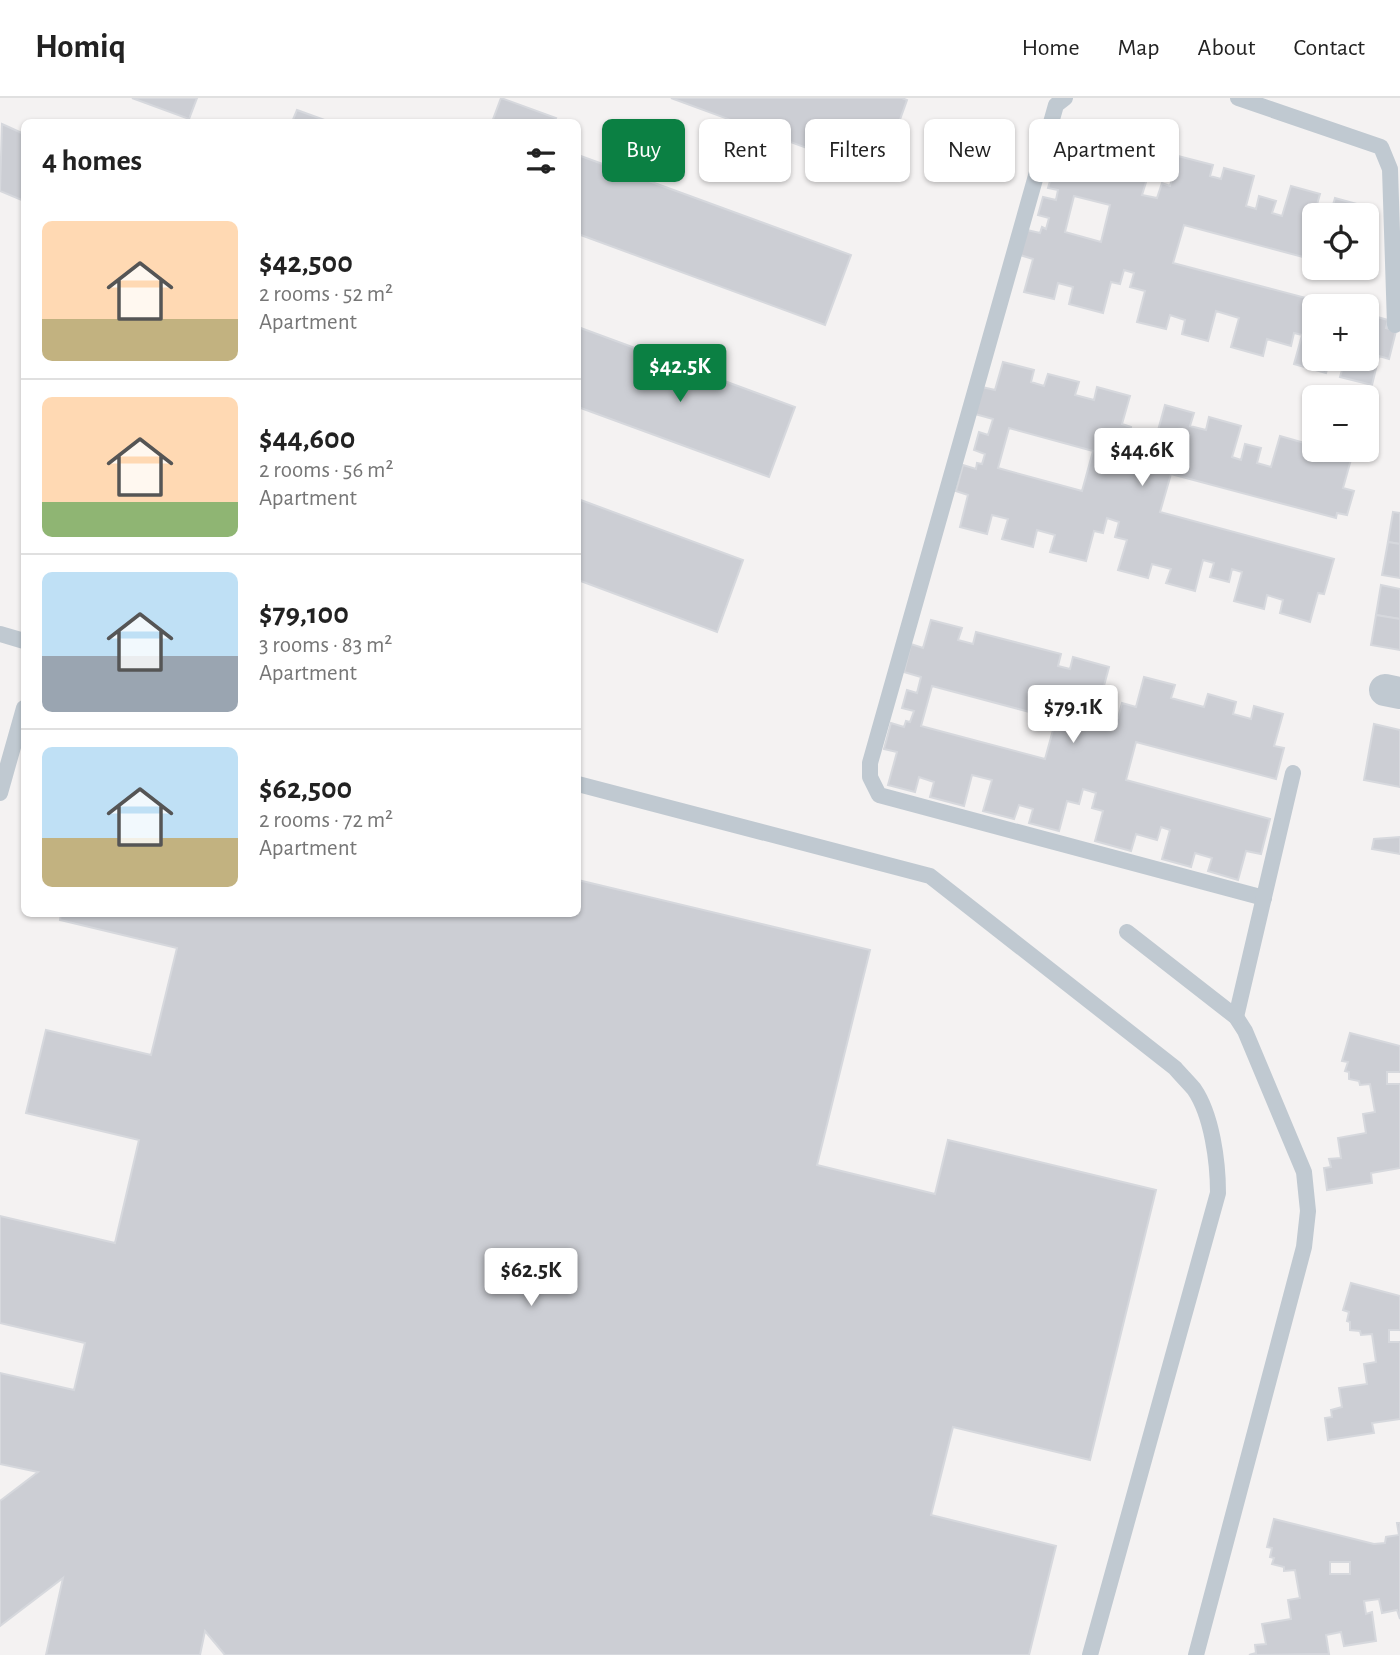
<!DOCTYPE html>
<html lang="en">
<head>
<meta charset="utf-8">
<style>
  :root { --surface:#fff; --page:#f2f2f2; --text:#222; --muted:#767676; --line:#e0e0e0; --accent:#0b8043 }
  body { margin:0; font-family:"Alegreya Sans",sans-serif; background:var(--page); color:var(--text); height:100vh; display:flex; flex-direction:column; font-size:26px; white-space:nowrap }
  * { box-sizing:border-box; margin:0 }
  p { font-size:23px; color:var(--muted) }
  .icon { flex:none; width:38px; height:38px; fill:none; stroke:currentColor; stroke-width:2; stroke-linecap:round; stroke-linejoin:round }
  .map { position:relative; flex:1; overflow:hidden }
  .details { position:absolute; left:21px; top:21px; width:560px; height:798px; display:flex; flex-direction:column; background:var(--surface); border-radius:10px; box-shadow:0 2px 5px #0004 }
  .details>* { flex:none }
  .top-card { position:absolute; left:602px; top:21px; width:665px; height:63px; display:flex; gap:14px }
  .fabs { position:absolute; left:1302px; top:105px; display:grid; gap:14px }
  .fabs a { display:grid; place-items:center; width:77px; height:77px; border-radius:10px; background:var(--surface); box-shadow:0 2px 5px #0004; font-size:35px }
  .price { position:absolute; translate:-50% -60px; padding:0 16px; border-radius:7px; background:#fff; color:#222; font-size:23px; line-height:46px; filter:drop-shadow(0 2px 4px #0008) }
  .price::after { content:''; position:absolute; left:50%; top:42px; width:21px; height:16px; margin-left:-10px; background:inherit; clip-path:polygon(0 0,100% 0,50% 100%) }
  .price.on { background:var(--accent); color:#fff }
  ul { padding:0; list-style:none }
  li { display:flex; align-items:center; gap:21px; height:175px; padding:0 21px }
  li+li { border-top:2px solid var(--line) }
  li span { display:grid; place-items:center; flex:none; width:196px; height:140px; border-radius:10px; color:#555 }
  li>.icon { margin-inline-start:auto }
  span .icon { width:84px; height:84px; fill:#fffc; stroke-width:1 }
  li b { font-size:30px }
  h2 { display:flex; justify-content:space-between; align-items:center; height:84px; padding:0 21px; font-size:30px }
  .chip { padding:0 24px; border-radius:10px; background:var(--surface); box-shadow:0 2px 5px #0004; font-size:24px; line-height:63px }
  .chip.on { background:var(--accent); color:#fff }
  header { display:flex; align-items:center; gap:42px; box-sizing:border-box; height:98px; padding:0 35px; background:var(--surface); border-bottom:2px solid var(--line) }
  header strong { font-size:33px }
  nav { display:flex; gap:38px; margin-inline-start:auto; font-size:24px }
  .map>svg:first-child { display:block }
  .building { fill:#ccced4; stroke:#d6d8dd; stroke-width:2; fill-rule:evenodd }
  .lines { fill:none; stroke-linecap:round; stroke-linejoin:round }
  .lane { stroke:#c0c9d1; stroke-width:16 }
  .street { stroke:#c0c9d1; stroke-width:32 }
</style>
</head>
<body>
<header>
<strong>Homiq</strong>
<nav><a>Home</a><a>Map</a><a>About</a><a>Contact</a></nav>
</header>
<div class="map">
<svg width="1400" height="1557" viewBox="0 0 1400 1557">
  <rect width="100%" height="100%" fill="#f4f2f2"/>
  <g class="building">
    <polygon points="132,0 197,0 189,21"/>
    <polygon points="501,0 556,20 554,24 492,24"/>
    <polygon points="671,0 902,0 907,2 880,77"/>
    <polygon points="297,12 330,24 292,24"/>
    <polygon points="2,26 24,36 24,103 0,93"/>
    <path d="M1067,28L1098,36L1094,48L1108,52L1112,40L1141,48L1133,78L1147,81L1142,97L1157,100L1162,85L1170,88L1178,58L1213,67L1210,78L1221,81L1224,70L1254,78L1246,108L1256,111L1259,98L1276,103L1272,115L1282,118L1291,88L1320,96L1316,110L1331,114L1335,100L1364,108L1362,117H1314V162L1184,127L1173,165L1336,208H1314V261H1367V216L1388,222L1386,230L1396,233L1389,261L1379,258L1372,287L1340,279L1344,265L1330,261L1326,275L1294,266L1302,237L1294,235L1291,248L1267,241L1263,258L1231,249L1239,220L1216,213L1208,243L1182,236L1185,222L1170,217L1166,231L1137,224L1145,193L1130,189L1134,175L1124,172L1120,186L1111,184L1103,215L1069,206L1073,189L1058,185L1054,201L1024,194L1033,161L1020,157L1027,132L1040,135L1042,129L1046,131L1049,120L1038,117L1043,99L1056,102L1058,92L1048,90L1050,83L1039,80L1047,52L1059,56ZM1074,98L1110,107L1101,144L1065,134Z"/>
    <polygon points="578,57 851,157 825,227 578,136"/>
    <polygon points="578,229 795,309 769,379 578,309"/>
    <path d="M1003,264L1034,272L1031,284L1044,288L1048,276L1079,284L1075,297L1094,302L1097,289L1130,298L1122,326L1131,329L1127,346L1141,350L1145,333L1157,336L1165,307L1194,315L1190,328L1206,332L1209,319L1241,328L1232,359L1241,362L1245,346L1261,350L1257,365L1271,369L1280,338L1308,346L1305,358L1323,363L1325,352L1352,358L1343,390L1354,393L1347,417L1337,415L1336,420L1171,376L1160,414L1334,461L1324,496L1318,495L1310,524L1280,515L1283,502L1267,497L1264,511L1234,503L1242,474L1232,471L1229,484L1210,479L1214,465L1203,462L1195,493L1166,485L1171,471L1152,466L1148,480L1118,472L1127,442L1115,439L1119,424L1107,420L1103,435L1094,433L1086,463L1050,454L1055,437L1037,432L1033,449L1002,441L1008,421L992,417L987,436L960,429L968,397L956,393L963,367L976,371L977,365L982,366L985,356L974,352L979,334L988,337L993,321L975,316L982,289L995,292ZM1009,330L1093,353L1082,393L998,370Z"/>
    <polygon points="578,401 743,462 717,534 578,482"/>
    <polygon points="1393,414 1400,415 1400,446 1388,444"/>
    <polygon points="1388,444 1400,446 1400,480 1382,477"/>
    <polygon points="1381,487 1400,491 1400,521 1376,517"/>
    <polygon points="1376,517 1400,521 1400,552 1371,547"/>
    <path d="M931,522L962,530L958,542L973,546L976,534L1061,556L1058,568L1070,571L1073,559L1109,569L1101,599L1107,601L1103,616L1118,620L1122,605L1136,609L1144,579L1175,587L1171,600L1204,609L1208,596L1236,604L1233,616L1251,621L1254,608L1283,616L1274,648L1284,650L1276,681L1136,644L1126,682L1270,721L1261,756L1246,753L1238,782L1208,773L1212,760L1195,755L1191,769L1162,761L1170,732L1161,729L1157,742L1136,736L1131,753L1095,743L1103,713L1092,710L1096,695L1083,691L1079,706L1067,703L1059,733L1029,725L1033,711L1019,707L1014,721L983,713L992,682L972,677L964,708L930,699L934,684L919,679L915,694L888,687L897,654L884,651L891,625L904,629L906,623L910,624L914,613L902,610L907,592L917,595L921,579L904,574L911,546L923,550ZM932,588L1056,621L1045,661L921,628Z"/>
    <polygon points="1374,626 1400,632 1400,689 1364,682"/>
    <polygon points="1400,739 1400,756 1372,751 1374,741"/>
    <polygon points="578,782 870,852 817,1067 935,1096 948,1042 1156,1092 1090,1362 953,1329 931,1417 1056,1448 1029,1557 225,1557 205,1533 200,1557 46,1557 63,1480 0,1528 0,1403 38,1374 0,1366 0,1275 74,1292 85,1245 0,1225 0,1118 115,1145 139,1042 26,1015 46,932 151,957 177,850 60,822 61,816 165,816 175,818 176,816 578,816"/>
    <polygon points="1350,935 1400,948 1400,974 1387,974 1387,986 1400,986 1400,1070 1371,1075 1372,1085 1327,1092 1324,1070 1331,1069 1329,1061 1341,1060 1338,1040 1366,1035 1363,1016 1375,1014 1370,986 1360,987 1359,983 1349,981 1349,974 1345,973 1348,964 1342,963"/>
    <polygon points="1351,1185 1400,1198 1400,1232 1389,1232 1389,1244 1400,1244 1400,1321 1372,1325 1374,1335 1328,1342 1325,1320 1332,1319 1331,1312 1342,1309 1339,1290 1367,1286 1364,1266 1376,1264 1372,1236 1361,1237 1360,1233 1350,1232 1350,1224 1347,1223 1349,1214 1343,1212"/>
    <path d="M1274,1421L1374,1446L1385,1445L1386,1439L1399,1437L1397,1425H1400V1521L1397,1512L1382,1515L1379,1501L1364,1503L1366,1516L1372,1514L1376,1543L1344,1548L1341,1534L1326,1537L1329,1556L1249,1557L1256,1555L1255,1547L1266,1546L1262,1526L1291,1521L1288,1502L1300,1500L1295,1472L1284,1473V1469L1272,1466L1274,1460L1270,1459L1272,1450L1267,1449ZM1330,1464H1350V1476H1330Z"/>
  </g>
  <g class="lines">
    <g class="lane">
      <polyline points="1065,0 1056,7 870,665 870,679 879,697 1264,800"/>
      <polyline points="1238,0 1381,49 1390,71 1395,227"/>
      <polyline points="0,536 24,543"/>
      <path d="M578,686L930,778L1175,970C1181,977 1188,984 1194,991C1212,1017 1218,1064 1218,1095L1090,1557"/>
      <polyline points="0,695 24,610"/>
      <polyline points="1127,834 1236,919 1245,933 1304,1074 1308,1113 1304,1149 1196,1557"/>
      <polyline points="1236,919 1293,675"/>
    </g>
    <polyline class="street" points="1385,592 1400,595"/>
  </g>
</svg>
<div class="fabs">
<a><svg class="icon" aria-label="locate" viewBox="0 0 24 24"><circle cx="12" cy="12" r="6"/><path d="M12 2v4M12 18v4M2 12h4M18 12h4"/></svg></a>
<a>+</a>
<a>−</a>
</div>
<b class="price on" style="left:680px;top:306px">$42.5K</b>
<b class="price" style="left:1142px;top:390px">$44.6K</b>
<b class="price" style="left:1073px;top:647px">$79.1K</b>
<b class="price" style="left:531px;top:1210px">$62.5K</b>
<div class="top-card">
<a class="chip on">Buy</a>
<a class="chip">Rent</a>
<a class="chip">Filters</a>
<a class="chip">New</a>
<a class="chip">Apartment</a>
</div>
<section class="details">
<h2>4 homes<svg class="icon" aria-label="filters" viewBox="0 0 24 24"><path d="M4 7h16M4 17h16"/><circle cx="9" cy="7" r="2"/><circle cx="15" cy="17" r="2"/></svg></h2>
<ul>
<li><span style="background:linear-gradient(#ffd9b3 70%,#c2b280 0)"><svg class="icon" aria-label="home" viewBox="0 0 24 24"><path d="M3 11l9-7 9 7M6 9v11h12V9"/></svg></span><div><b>$42,500</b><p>2 rooms · 52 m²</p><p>Apartment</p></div></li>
<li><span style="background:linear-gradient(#ffd9b3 75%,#8fb573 0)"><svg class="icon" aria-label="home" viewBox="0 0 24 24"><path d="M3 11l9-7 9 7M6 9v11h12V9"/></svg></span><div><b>$44,600</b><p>2 rooms · 56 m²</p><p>Apartment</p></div></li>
<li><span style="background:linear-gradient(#bfe0f5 60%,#9aa5b1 0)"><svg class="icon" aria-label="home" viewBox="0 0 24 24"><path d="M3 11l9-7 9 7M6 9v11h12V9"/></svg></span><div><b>$79,100</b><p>3 rooms · 83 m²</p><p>Apartment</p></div></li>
<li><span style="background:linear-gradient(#bfe0f5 65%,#c2b280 0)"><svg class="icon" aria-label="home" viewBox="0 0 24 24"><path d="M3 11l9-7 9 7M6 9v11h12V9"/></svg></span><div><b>$62,500</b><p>2 rooms · 72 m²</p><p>Apartment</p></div></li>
</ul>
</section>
</div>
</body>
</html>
